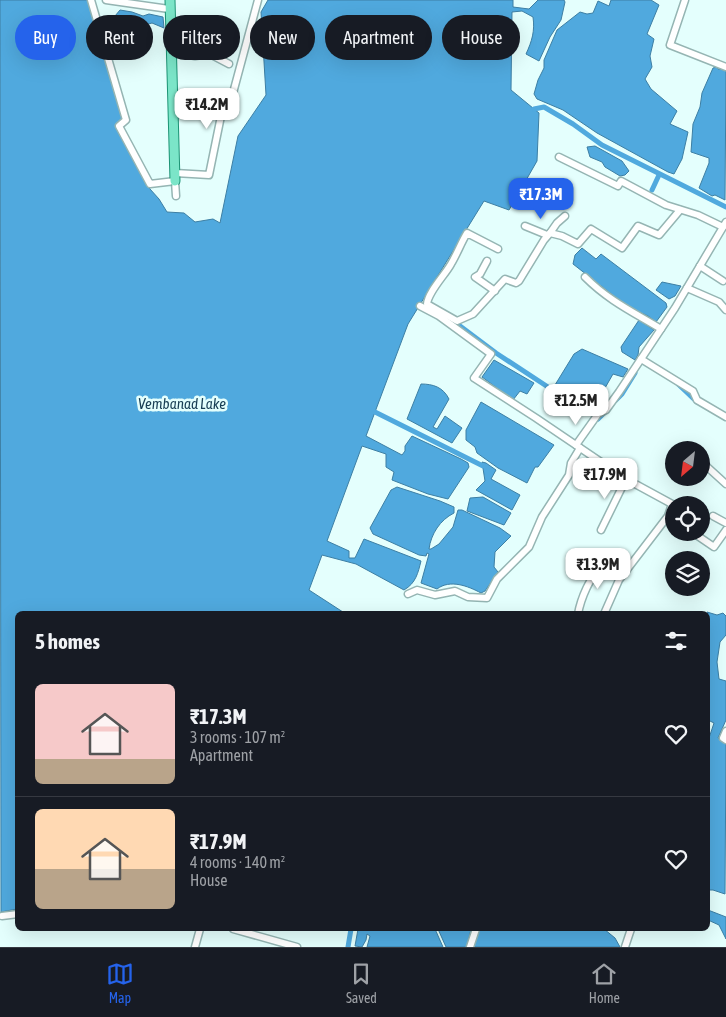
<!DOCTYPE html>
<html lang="en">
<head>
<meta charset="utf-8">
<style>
  :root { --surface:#171b24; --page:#242831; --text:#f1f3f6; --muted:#9ea1a6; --line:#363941; --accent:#2563eb }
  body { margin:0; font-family:"Asap Condensed",sans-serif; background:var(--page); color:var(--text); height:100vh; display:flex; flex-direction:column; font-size:19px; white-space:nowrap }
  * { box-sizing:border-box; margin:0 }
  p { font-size:16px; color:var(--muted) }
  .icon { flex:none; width:28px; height:28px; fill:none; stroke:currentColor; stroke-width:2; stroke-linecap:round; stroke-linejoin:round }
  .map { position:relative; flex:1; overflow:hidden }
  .drawer { position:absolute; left:15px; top:611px; width:695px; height:320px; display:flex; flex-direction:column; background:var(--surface); border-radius:8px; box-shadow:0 5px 20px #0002 }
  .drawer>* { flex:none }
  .top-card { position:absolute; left:15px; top:15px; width:696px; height:45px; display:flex; gap:10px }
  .needle { width:32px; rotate:208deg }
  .buttons { position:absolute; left:665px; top:441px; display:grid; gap:10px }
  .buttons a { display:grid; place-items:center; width:45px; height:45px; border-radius:50%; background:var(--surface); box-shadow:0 5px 20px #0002; font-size:25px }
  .price { position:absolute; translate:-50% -42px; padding:0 11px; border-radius:10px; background:#fff; color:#222; font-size:16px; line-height:32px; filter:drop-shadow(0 1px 2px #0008) }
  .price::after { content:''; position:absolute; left:50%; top:30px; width:15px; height:11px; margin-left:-8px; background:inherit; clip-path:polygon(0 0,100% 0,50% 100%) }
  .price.active { background:var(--accent); color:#fff }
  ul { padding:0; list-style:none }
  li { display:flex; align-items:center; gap:15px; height:125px; padding:0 20px }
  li+li { border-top:1px solid var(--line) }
  li span { display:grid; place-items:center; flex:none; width:140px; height:100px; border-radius:8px; color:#555 }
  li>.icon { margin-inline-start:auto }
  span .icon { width:60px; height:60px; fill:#fffc; stroke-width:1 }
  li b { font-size:21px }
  h2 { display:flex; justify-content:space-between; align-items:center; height:60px; padding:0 20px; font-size:21px }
  .pill { padding:0 18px; border-radius:22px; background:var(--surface); box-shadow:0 5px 20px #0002; font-size:18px; line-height:45px }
  .pill.active { background:var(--accent); color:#fff }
  .dock { display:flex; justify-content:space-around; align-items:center; height:70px; border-top:1px solid var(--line); background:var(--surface); font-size:14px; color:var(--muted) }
  .dock a { display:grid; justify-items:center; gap:2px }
  .dock .active { color:var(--accent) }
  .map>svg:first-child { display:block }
  .water { fill:#50a9de; stroke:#3d7fa4 }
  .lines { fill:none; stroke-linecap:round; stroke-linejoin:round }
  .canal { stroke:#50a9de; stroke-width:5 }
  .minor-casing { stroke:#95b5b3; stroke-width:9 }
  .major-casing { stroke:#1d9475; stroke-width:11 }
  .minor { stroke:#fff; stroke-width:6 }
  .major { stroke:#7be5c8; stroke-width:9 }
  .labels { text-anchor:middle; stroke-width:5; stroke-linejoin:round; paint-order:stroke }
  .water-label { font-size:15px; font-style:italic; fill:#173d53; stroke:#e4fffd }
</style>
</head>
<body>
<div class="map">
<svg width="726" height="947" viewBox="0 0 726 947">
  <rect width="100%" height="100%" fill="#e4fffd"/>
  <g class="water">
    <path d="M0,0H89L125,120L116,124L150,189L159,199L167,212L184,213L195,222L213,219L220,223L238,136L266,95L261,12L268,0H513V7L529,9L538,0H564L565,2L561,20L550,37L539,61L526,54C532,41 535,31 533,17L522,11L512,12L511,90L539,113L537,161L509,210L484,201L408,324L366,436L402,455L405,451V446L412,436L461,459L468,463L469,467L448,499L428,494L392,480L394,472L386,467V454L362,446L327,541L349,551V558H355L364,539L421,561C418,573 416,583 404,590L356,564L322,555L309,590L346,614H18L17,909L1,912Z"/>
    <polygon points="611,0 651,0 659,5 647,34 654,39 650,56 652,67 645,79 651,89 677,111 670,124 688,132 682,159 674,174 668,172 597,133 563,110 537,99 534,94 538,80 544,68 544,60 557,30 580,12 587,14 593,13 598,1 609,6"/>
    <path d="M120,10L132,12L143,16L149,14L163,17L164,28L152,23C140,27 132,20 122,31L118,25L111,24L115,16Z"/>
    <polygon points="717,67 718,69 726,70 725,200 715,195 712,196 699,188 709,163 709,158 691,152 693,124 700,107 702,93 713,68"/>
    <polygon points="595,146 622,161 629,171 625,175 620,176 605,167 602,162 590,157 587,147"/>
    <polygon points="582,248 596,259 601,254 666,303 667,307 656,322 648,316 628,307 573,264 575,255"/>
    <polygon points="662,282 681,286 675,296 669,299 656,290"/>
    <polygon points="639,320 654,330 639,347 638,355 635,360 622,352 621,347"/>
    <polygon points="582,349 628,369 623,377 613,374 605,388 607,393 598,406 579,399 581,394 573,388 555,385 574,354"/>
    <polygon points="494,360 534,383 527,394 520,391 513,400 482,377"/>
    <path d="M421,384C433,384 443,387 449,399L433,427L437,429L445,416L462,428L452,443L407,419Z"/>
    <polygon points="481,402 554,445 538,467 535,467 527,483 498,468 477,453 475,447 466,440 466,430"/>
    <polygon points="482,462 486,463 496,470 491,479 520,495 512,510 476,490 485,481"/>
    <path d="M397,487L440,501L454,507V513C440,520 431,534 429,549H431L439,544L453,527L458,510H462L500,528L511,536L495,552L494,567L498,572L485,591L481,593C468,586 450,579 437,589L421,583L429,554L427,553L426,556L419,555L373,534L370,528L391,490Z"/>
    <polygon points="483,497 511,513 504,525 467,511 470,498"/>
    <polygon points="707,612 717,615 723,613 726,616 726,635 720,642 717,662 719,679 726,681 726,720 718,738 726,743 725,894 713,890 708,890 708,741 714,723 708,720"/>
    <polygon points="708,910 726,917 726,939 719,925 708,920"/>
    <polygon points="358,929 435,929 443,947 367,947 370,936 367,934 366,940 362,947 355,946"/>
    <polygon points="438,929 471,929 467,947 446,947"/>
    <polygon points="480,929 604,929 615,938 620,947 473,947"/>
  </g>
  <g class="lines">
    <g class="canal">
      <polyline points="534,109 544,107 573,124 602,145 726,207"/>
      <polyline points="652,190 659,175"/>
      <polyline points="452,320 496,353 551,389 569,403 589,411 598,419 605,412"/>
      <polyline points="678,384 697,402"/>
      <polyline points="616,400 622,394 635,373"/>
      <polyline points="375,412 483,466"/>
      <polyline points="348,947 351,929"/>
    </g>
    <g class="minor-casing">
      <g id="minor">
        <polyline points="91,0 126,120 119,126 150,184 175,181 176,196"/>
        <polyline points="106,0 169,9"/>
        <polyline points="685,0 670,45 726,67"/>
        <polyline points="171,52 195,56 210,54 229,64"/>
        <polyline points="559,157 618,186 621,181 666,205 698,215 723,227"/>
        <polyline points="175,173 209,175 221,116 233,93 258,0"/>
        <polyline points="726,222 675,308 641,359 693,391 697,400 726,417"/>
        <polyline points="525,226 547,235"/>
        <polyline points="550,233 557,223 565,216"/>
        <path d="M498,249L467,233C461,243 457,254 451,264C445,275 428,292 427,304L457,321L473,314L505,279L516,283L519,281L544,240L550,233L562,236L578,244L591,229L622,248L638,226L659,235L680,210"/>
        <polyline points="487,261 480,274 475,277 495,291"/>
        <polyline points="700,266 723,281"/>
        <path d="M585,277C609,301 633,312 661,329"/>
        <polyline points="687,288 719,302 726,310"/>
        <polyline points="420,306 439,316 491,354 474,378 536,418 626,479 672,504 668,516 619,580 604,614"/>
        <polyline points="576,445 598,414 606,410 619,392 641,359"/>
        <polyline points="704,464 726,484"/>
        <polyline points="713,516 726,523"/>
        <polyline points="601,530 626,479"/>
        <polyline points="692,532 714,547 726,530"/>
        <polyline points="408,594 417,590 435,595 455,591 468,597 487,598 497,579 529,547 542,517 569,475 571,463 580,448"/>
        <path d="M578,614C580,603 590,571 603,571C609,571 616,574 622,575"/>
        <polyline points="726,731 723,738 726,740"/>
        <polyline points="2,916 18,914"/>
        <polyline points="233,929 297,947"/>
        <polyline points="195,947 200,929"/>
        <polyline points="470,947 476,929"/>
        <polyline points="625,947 631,929"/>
      </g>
    </g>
    <g class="major-casing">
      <polyline id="major" points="170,0 175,181"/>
    </g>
    <use href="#minor" class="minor"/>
    <use href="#major" class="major"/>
  </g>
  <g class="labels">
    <g class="water-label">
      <text x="182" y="409">Vembanad Lake</text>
    </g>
  </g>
</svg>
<div class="buttons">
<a><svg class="needle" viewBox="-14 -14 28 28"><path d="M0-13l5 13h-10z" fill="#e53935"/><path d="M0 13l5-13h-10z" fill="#9ea1a6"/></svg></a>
<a><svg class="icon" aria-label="locate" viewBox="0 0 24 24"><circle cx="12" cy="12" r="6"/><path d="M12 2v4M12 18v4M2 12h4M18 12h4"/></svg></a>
<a><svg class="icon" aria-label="layers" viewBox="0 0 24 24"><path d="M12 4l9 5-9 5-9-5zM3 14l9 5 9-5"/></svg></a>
</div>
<b class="price" style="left:207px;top:130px">₹14.2M</b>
<b class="price active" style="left:541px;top:220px">₹17.3M</b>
<b class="price" style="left:576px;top:426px">₹12.5M</b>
<b class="price" style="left:605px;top:500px">₹17.9M</b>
<b class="price" style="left:598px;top:590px">₹13.9M</b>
<div class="top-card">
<a class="pill active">Buy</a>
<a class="pill">Rent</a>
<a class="pill">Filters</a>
<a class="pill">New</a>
<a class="pill">Apartment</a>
<a class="pill">House</a>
</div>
<section class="drawer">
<h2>5 homes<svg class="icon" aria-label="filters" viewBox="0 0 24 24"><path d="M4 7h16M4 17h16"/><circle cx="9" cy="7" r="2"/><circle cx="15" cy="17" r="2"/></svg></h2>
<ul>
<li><span style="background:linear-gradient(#f6c9c9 75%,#b9a48a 0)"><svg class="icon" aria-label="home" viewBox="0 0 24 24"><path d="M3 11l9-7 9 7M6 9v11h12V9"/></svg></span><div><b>₹17.3M</b><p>3 rooms · 107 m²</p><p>Apartment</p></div><svg class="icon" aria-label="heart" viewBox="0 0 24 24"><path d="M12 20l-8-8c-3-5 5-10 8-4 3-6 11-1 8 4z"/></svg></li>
<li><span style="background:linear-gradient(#ffd9b3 60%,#b9a48a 0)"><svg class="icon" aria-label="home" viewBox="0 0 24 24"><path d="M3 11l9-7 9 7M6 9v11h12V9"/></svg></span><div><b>₹17.9M</b><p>4 rooms · 140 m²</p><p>House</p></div><svg class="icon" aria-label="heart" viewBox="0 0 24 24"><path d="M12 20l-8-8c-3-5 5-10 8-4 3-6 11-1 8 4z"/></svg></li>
</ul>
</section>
</div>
<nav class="dock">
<a class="active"><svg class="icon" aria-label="map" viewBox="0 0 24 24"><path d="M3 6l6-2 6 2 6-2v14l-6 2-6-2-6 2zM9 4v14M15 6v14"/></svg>Map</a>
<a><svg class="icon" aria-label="saved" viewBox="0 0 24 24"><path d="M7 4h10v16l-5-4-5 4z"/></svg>Saved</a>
<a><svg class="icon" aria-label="home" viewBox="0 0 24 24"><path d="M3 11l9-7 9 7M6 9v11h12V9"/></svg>Home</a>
</nav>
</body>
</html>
